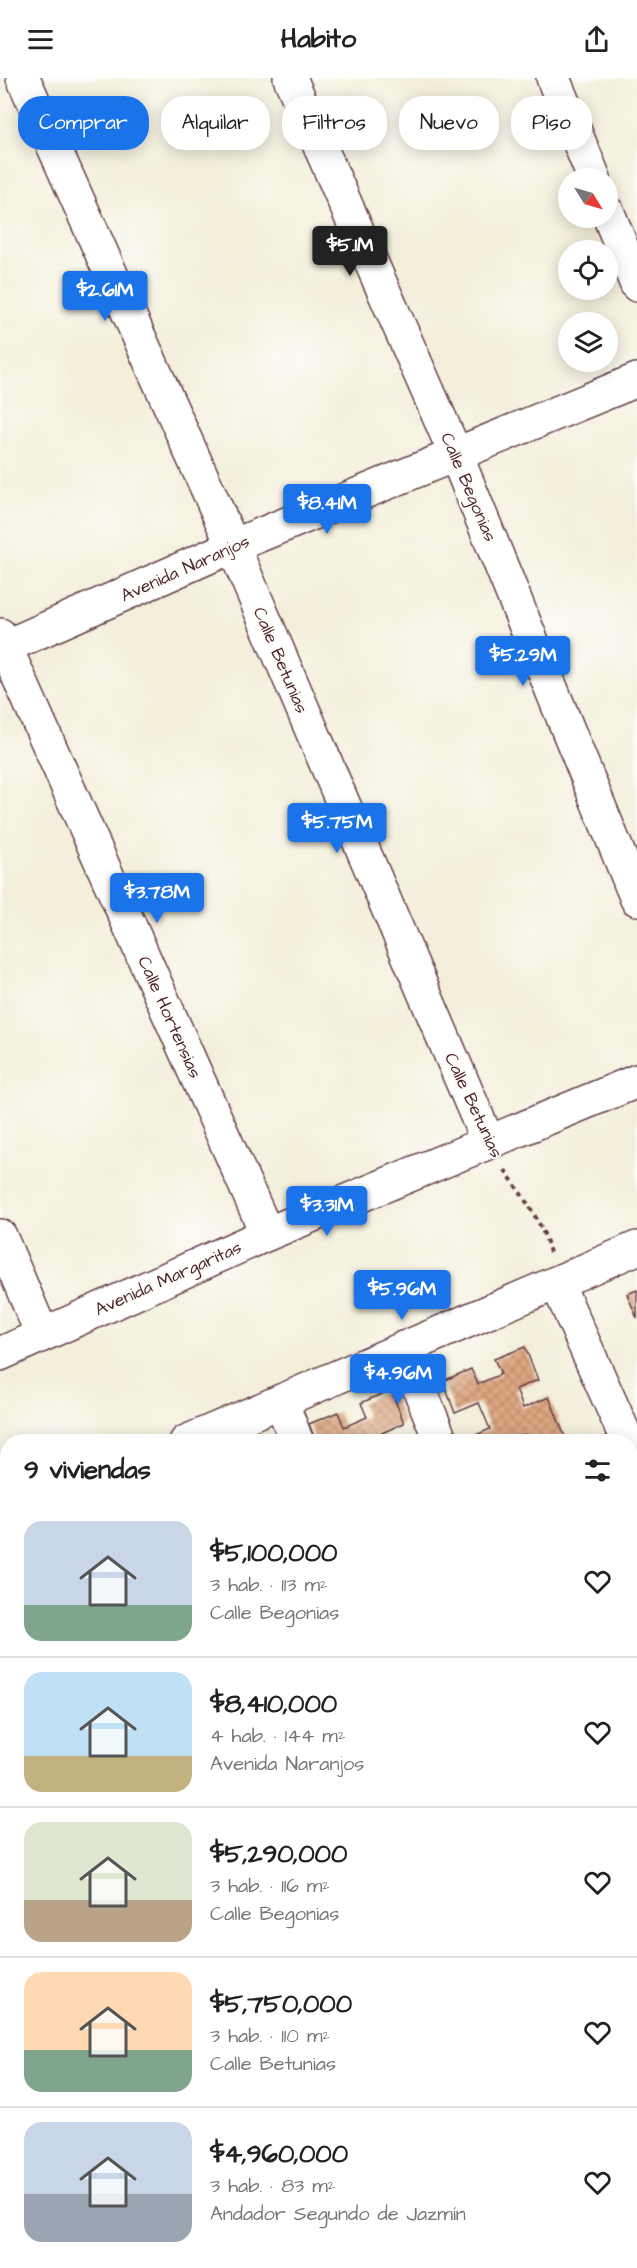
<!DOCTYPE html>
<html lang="es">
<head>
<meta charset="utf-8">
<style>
  :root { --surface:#fff; --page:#f2f2f2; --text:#222; --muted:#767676; --line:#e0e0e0; --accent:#1a73e8 }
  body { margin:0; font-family:"Architects Daughter",sans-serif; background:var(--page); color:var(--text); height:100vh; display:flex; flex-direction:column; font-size:22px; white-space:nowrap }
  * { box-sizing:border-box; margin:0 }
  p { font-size:20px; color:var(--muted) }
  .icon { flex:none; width:33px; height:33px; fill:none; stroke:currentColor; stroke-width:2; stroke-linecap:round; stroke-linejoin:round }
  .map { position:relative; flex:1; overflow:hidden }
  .drawer { position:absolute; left:0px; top:1356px; width:638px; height:834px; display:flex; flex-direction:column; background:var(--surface); border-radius:24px 24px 0 0; box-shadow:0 3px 15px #0003 }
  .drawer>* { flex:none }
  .guide { position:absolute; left:18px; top:18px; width:602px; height:54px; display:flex; gap:12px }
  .needle { width:39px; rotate:127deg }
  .controls { position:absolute; left:558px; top:90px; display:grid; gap:12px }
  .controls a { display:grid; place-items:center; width:60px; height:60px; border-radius:50%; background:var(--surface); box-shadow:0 3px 15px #0003; font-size:30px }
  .price { position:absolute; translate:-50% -51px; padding:0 14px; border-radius:6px; background:var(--accent); color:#fff; font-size:20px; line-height:39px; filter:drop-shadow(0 2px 3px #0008) }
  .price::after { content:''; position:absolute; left:50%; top:36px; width:18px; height:14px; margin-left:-9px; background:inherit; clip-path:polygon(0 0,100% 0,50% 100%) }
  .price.on { background:#222; color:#fff }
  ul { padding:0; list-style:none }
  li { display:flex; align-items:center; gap:18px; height:150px; padding:0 24px }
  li+li { border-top:2px solid var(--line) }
  li span { display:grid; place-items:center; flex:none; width:168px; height:120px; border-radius:18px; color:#555 }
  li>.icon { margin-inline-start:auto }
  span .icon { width:72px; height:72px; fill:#fffc; stroke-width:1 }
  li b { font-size:26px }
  h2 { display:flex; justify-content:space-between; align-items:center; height:72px; padding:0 24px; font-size:26px }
  .chip { padding:0 21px; border-radius:24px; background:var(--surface); box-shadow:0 3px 15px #0003; font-size:21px; line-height:54px }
  .chip.on { background:var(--accent); color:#fff }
  header { display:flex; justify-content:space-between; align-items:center; height:78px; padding:0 24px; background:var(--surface); font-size:27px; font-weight:700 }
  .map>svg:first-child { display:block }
  .building { fill:url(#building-cross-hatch) }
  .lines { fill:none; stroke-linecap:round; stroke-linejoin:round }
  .minor-casing { stroke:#633e45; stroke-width:36 }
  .path { stroke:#633e45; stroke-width:4; stroke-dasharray:4.5 4.5; stroke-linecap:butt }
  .minor { stroke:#fff; stroke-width:33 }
  .labels { text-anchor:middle; stroke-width:4.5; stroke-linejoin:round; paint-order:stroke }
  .street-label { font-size:18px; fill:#4a1f2b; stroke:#fdfcf7 }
</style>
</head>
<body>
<header><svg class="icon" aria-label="menu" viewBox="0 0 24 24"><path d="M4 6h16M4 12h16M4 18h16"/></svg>Habito<svg class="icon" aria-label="share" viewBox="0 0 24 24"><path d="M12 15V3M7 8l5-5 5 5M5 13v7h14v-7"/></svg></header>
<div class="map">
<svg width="637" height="2190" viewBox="0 0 637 2190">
  <defs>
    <pattern id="building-cross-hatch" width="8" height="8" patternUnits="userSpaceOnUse" patternTransform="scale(1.5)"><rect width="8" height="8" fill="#dfa883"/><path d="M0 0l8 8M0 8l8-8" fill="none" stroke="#b7886b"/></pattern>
  </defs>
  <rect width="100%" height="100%" fill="#fdfcf7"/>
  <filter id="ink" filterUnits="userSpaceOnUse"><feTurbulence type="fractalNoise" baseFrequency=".0167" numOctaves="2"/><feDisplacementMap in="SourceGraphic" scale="12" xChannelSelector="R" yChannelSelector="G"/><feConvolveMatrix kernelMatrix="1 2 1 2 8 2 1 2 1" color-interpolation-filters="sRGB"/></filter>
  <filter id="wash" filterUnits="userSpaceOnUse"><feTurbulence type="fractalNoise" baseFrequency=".008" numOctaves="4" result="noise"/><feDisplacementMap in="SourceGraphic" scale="24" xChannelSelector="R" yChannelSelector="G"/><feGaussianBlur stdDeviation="1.35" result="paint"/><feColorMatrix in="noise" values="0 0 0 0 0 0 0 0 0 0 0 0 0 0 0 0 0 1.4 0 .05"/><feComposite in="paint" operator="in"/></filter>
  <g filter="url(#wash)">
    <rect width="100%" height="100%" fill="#f3efdb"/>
    <g id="blocks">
      <g class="building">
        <polygon points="637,1212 637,1240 627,1216"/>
        <polygon points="525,1269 538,1302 516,1311 523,1330 549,1319 567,1364 528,1364 525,1356 508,1364 471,1364 469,1360 490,1351 479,1325 455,1335 443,1303 471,1291 478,1306 501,1296 494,1281"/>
        <polygon points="391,1312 404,1345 382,1355 385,1364 316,1364 309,1346 338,1334 344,1349 367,1339 361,1325"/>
        <polygon points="637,1552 637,1588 630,1591 630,1555"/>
        <polygon points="637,1661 637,1702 630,1685 630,1664"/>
        <polygon points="637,1711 637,1762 630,1745 630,1714"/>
        <polygon points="637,1892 637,2007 630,2010 630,1895"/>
        <polygon points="637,2164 637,2184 628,2188 628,2190 576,2190 594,2182 630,2182 630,2167"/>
      </g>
    </g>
  </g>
  <g filter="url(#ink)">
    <use href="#blocks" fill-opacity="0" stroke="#633e45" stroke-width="1.5"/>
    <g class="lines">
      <g class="minor-casing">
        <g id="minor">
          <polyline points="23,0 233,468 488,1064"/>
          <polyline points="290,0 456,377 637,821"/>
          <polyline points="553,0 594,100"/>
          <polyline points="608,135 637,207"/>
          <polyline points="0,557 267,1156"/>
          <polyline points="0,571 233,468 637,302"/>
          <polyline points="0,1158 42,1256"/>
          <polyline points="557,1205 628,1364"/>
          <polyline points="403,1270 441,1364"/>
          <polyline points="0,1276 267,1156 637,1003"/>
          <polyline points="281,1323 297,1364"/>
          <polyline points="186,1364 637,1170"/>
          <polyline points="3,1443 8,1441"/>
          <polyline points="630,2066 637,2063"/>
          <polyline points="630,2112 637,2109"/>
          <polyline points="323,2190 343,2182"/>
          <polyline points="446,2190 463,2182"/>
        </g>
      </g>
      <g class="path">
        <path d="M505,1092C522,1118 543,1144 550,1175"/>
        <polyline points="0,1491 8,1509"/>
        <polyline points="630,1841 637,1855"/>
      </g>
      <use href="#minor" class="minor"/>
    </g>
  </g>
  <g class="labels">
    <g class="street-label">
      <text transform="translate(469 409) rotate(67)" y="6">Calle Begonias</text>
      <text transform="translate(185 490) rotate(-24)" y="6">Avenida Naranjos</text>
      <text transform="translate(281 582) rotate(67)" y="6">Calle Betunias</text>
      <text transform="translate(170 939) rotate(66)" y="6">Calle Hortensias</text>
      <text transform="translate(474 1027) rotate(65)" y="6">Calle Betunias</text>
      <text transform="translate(168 1200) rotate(-24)" y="6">Avenida Margaritas</text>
    </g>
  </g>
</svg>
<div class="controls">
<a><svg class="needle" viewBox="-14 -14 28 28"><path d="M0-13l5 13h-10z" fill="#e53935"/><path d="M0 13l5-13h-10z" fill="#767676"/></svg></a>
<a><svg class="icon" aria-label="locate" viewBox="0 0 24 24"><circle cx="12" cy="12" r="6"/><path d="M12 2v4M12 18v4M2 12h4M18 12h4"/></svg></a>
<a><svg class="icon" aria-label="layers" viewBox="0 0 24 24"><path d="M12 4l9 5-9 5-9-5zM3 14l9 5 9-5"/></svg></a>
</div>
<b class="price on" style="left:350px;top:199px">$5.1M</b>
<b class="price" style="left:105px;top:244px">$2.61M</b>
<b class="price" style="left:327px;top:457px">$8.41M</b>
<b class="price" style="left:523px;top:609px">$5.29M</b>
<b class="price" style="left:337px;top:776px">$5.75M</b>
<b class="price" style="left:157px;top:846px">$3.78M</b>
<b class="price" style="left:327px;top:1159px">$3.31M</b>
<b class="price" style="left:402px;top:1243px">$5.96M</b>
<b class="price" style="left:398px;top:1327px">$4.96M</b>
<div class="guide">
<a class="chip on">Comprar</a>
<a class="chip">Alquilar</a>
<a class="chip">Filtros</a>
<a class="chip">Nuevo</a>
<a class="chip">Piso</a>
</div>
<section class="drawer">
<h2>9 viviendas<svg class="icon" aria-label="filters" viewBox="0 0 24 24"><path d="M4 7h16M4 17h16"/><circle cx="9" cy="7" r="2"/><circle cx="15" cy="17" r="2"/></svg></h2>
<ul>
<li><span style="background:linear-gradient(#c9d6e8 70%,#7fa58c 0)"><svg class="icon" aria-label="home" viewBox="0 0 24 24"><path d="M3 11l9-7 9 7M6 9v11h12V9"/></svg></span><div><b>$5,100,000</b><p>3 hab. · 113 m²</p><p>Calle Begonias</p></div><svg class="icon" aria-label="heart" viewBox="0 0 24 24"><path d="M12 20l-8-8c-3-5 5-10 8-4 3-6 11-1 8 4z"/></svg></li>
<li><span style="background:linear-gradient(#bfe0f5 70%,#c2b280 0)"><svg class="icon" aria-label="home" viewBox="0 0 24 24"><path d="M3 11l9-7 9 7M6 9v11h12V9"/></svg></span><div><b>$8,410,000</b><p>4 hab. · 144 m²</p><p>Avenida Naranjos</p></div><svg class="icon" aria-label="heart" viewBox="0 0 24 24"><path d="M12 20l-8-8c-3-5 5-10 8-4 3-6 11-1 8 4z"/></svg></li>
<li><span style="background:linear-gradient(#dfe7d0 65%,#b9a48a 0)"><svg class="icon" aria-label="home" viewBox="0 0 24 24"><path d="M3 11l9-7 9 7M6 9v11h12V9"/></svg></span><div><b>$5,290,000</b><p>3 hab. · 116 m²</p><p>Calle Begonias</p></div><svg class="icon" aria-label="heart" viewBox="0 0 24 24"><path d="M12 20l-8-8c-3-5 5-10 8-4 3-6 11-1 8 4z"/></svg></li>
<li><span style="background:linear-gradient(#ffd9b3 65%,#7fa58c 0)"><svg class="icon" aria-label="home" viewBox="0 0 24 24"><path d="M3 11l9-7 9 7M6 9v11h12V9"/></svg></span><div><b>$5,750,000</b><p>3 hab. · 110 m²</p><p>Calle Betunias</p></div><svg class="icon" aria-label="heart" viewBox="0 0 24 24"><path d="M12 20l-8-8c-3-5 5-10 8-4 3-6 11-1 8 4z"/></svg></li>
<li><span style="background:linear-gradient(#c9d6e8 60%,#9aa5b1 0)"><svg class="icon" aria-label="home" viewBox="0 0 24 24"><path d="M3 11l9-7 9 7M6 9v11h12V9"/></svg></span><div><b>$4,960,000</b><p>3 hab. · 83 m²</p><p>Andador Segundo de Jazmín</p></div><svg class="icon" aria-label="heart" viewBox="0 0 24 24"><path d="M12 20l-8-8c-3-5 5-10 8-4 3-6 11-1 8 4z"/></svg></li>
</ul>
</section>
</div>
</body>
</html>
